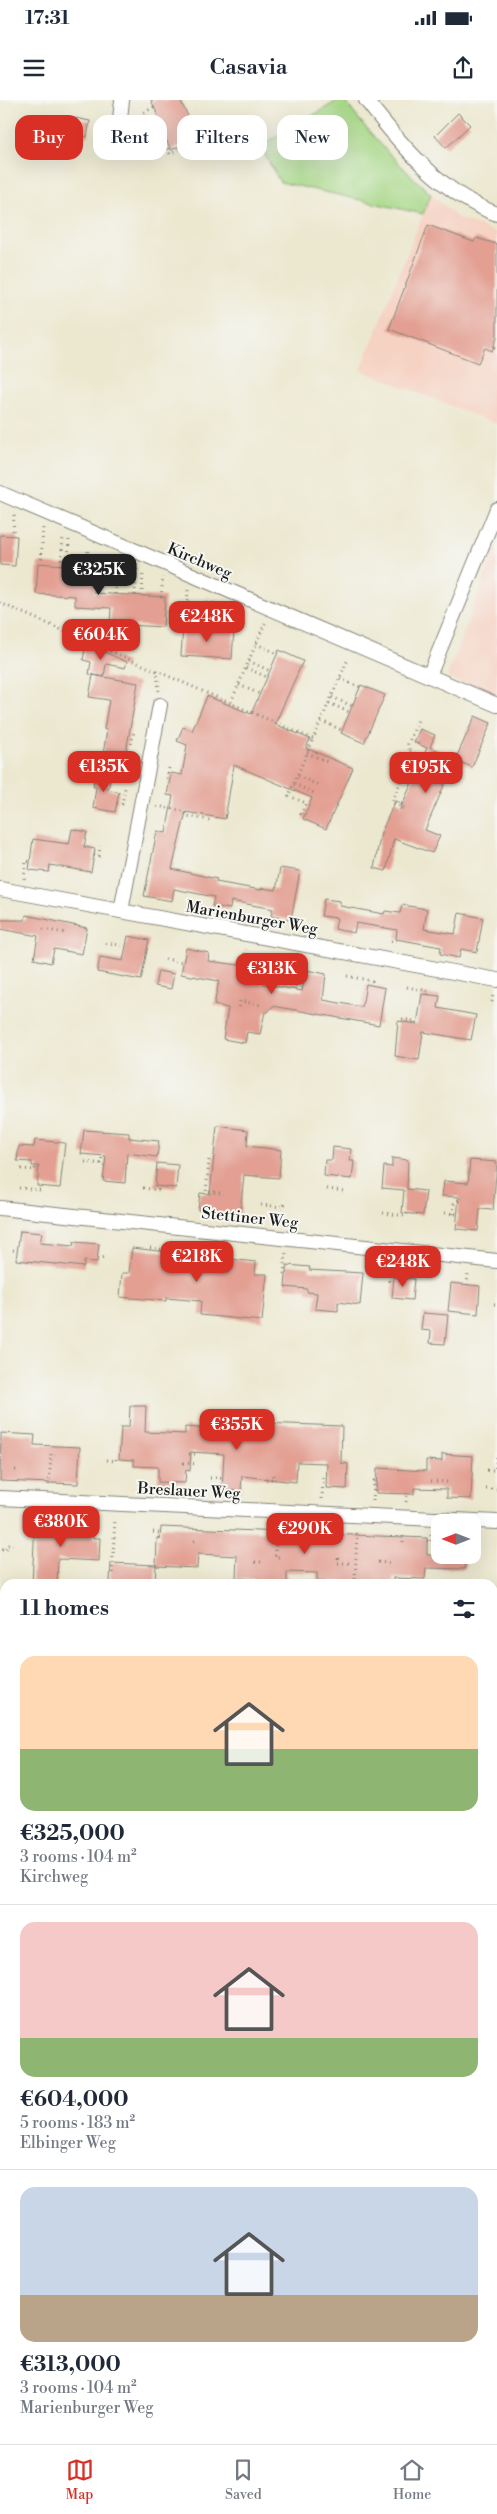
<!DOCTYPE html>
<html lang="en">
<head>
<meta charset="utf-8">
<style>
  :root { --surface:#fff; --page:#f2f2f3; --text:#1f2937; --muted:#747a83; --line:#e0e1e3; --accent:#d93025 }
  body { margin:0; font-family:"Libre Bodoni",serif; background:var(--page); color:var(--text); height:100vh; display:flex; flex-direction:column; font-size:19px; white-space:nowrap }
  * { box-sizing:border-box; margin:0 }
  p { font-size:16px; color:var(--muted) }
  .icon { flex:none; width:28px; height:28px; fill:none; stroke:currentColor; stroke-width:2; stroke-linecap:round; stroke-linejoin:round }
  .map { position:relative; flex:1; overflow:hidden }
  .details { position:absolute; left:0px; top:1479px; width:498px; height:866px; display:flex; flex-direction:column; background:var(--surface); border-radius:15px 15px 0 0; box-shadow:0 5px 20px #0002 }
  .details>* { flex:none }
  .top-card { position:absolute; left:15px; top:15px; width:468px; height:45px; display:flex; gap:10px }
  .needle { width:32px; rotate:270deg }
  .controls { position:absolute; left:431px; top:1414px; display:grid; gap:10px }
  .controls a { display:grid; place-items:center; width:50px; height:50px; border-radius:10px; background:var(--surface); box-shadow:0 5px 20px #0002; font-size:25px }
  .price { position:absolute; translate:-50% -42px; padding:0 11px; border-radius:10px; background:var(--accent); color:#fff; font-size:16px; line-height:32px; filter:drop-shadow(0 1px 2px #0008) }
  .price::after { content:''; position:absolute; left:50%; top:30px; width:15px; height:11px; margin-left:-8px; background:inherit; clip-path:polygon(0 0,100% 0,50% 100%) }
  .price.active { background:#222; color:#fff }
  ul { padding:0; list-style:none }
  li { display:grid; align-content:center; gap:10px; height:265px; padding:0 20px }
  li+li { border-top:1px solid var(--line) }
  li span { display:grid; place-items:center; height:155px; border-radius:15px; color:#555 }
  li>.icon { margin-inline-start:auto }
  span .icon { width:90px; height:90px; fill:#fffc; stroke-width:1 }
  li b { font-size:21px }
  h2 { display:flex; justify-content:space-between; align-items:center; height:60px; padding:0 20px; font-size:21px }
  .tag { padding:0 18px; border-radius:15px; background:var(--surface); box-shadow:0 5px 20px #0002; font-size:18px; line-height:45px }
  .tag.active { background:var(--accent); color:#fff }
  .status { display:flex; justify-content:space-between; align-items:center; height:35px; padding:0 25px; background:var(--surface); direction:ltr }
  .status svg { height:14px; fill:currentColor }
  header { display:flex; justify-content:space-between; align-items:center; height:65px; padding:0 20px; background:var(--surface); font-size:22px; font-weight:600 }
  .tabs { display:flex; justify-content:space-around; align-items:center; height:70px; border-top:1px solid var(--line); background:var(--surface); font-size:14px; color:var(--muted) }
  .tabs a { display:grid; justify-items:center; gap:2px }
  .tabs .active { color:var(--accent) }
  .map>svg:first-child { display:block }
  .built { fill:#f6d2c3 }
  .green { fill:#a6d786; stroke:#617a51 }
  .forest { fill:#84b873; stroke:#506a48 }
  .building { fill:#e39f92 }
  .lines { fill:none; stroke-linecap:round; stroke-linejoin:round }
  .street-casing { stroke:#848276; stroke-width:16 }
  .path { stroke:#848276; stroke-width:3; stroke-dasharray:1 4; stroke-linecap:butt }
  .street { stroke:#fff; stroke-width:14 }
  .labels { text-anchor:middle; stroke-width:4; stroke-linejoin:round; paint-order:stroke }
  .street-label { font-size:16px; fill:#1c1c1c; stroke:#f6f6f2 }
</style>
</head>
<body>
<div class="status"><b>17:31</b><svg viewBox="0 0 49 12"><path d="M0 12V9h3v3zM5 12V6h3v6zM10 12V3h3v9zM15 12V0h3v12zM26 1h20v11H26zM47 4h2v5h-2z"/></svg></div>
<header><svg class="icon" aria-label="menu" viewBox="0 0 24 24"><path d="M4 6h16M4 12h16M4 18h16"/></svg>Casavia<svg class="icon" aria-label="share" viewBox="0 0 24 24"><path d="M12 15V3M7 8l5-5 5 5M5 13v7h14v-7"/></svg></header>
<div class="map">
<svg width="497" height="2344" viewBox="0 0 497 2344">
  <rect width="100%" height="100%" fill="#f6f6f2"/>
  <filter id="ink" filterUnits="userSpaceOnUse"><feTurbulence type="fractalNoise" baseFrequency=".02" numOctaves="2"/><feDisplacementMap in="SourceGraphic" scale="10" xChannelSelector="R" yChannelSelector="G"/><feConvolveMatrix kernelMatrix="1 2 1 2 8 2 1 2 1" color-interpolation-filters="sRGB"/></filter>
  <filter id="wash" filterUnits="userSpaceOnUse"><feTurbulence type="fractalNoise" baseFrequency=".0096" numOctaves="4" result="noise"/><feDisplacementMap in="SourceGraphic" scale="20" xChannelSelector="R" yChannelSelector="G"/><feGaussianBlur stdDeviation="1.12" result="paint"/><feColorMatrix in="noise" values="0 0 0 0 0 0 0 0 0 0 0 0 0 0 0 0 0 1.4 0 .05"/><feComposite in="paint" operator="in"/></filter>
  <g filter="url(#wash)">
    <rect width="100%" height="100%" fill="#ece8d0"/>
    <g class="built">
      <polygon points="431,94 458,118 497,133 497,324 361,270"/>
      <polygon points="497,444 497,599 447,577"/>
    </g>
    <g class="green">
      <path d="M339,0H344C370,35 399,65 431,94L423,114L280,82L260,46Z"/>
      <rect x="71" y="2340" width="81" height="4"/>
    </g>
    <polygon class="forest" points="497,1920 497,2151 493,2151 492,1921"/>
    <g id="blocks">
      <g class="building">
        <polygon points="151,0 180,0 194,28 211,20 221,40 197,51 191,40 171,50 159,25 162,24"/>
        <polygon points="458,13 470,25 446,48 435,36"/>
        <polygon points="75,18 90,21 87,37 72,34"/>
        <polygon points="428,125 474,142 476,138 497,144 497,237 492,251 485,248 478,263 389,229"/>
        <polygon points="0,435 17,436 15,466 0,465"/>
        <polygon points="38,463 90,467 89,483 95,484 94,493 165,497 163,527 110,524 111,508 75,506 75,496 36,494"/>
        <polygon points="183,526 234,530 232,559 181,556"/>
        <polygon points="86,544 127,562 125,568 106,564 104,577 89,574 91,562 83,560"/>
        <polygon points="279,550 303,561 275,624 310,639 306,648 353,668 326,729 303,719 312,698 234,665 225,719 186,712 172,769 217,779 216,782 261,790 261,788 276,790 280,768 300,771 291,820 271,816 273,809 231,801 230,809 212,806 214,797 174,789 172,801 144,796 157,731 166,733 173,696 167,695 171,673 182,675 187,645 177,641 183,627 192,631 207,596 251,614"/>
        <polygon points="93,575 138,583 125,658 103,654 107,630 104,629 109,600 89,597"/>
        <polygon points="361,585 385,595 364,643 341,633"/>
        <polygon points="475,616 491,623 472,667 455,660 425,730 440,736 432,753 394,739 386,771 374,768 381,733 395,701 402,703 400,710 427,648 414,642 420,629 435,635 430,647 456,658"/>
        <polygon points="95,671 112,674 108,689 119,692 115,712 93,708 96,687 93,687"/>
        <polygon points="72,729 87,732 84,747 95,749 91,772 50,765 49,772 29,770 33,739 69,744"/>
        <polygon points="324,799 340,801 340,806 384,814 385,811 400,813 402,805 427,809 424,829 455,834 459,813 483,818 477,852 461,849 459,858 440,854 441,847 396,839 397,830 356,823 354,833 335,829 337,818 321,816"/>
        <polygon points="26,815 87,828 82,854 54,849 51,863 34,859 38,836 0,829 0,820 25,820"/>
        <polygon points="128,836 149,840 141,880 97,872 100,857 123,861"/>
        <polygon points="186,848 209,853 208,861 239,865 240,858 262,862 258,883 302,891 306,870 326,874 323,900 362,907 366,884 385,888 379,925 273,906 268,912 265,912 260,934 247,932 245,943 223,939 228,908 214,905 219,881 181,874"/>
        <polygon points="158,871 174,874 171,889 155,886"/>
        <polygon points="422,894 440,896 438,908 476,915 471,940 423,932 419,960 395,956 398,921 417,924"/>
        <polygon points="217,1026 248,1030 247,1046 281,1050 279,1078 244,1075 240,1115 198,1110 200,1093 210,1094"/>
        <polygon points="84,1030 129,1033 129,1038 159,1041 157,1057 127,1053 125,1083 103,1081 106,1056 81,1054"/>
        <polygon points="35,1040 65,1043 60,1088 37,1086 39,1066 32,1066 32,1062 17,1061 19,1046 34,1047"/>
        <polygon points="333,1047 351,1049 350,1061 354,1061 352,1079 324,1076 325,1060 332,1060"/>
        <polygon points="392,1058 408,1060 407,1089 426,1091 423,1115 402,1113 404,1090 382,1088 384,1066 392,1067"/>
        <polygon points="470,1060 497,1062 493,1110 480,1109 478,1131 456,1129 459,1097 442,1096 444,1081 468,1083"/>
        <polygon points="157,1063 178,1065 176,1088 155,1086"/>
        <polygon points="20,1131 42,1133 40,1143 73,1146 74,1142 99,1144 97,1162 84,1161 84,1167 16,1160"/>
        <polygon points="132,1148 256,1162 255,1174 267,1174 262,1221 200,1215 201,1201 166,1198 166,1201 120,1197 122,1173 129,1173"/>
        <polygon points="287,1165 310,1167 309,1170 363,1173 360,1205 338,1202 338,1211 315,1209 317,1193 307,1192 307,1189 285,1187"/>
        <polygon points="394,1177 414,1179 412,1200 392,1198"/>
        <polygon points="451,1183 480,1186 478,1214 448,1211"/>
        <polygon points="423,1213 448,1215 445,1244 430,1243 431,1231 421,1230"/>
        <polygon points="130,1306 146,1306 145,1332 185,1334 185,1327 263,1333 263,1323 342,1326 341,1363 348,1364 347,1389 326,1388 327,1363 297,1362 296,1382 242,1376 241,1391 222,1390 224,1354 191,1352 190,1371 186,1370 185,1383 158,1382 158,1367 134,1366 134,1360 119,1359 121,1327 129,1327"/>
        <polygon points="1,1333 35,1335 34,1345 80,1347 78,1384 0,1381"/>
        <polygon points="442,1354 473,1356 471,1399 447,1398 447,1389 414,1388 414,1394 376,1393 377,1368 426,1371 426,1360 442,1361"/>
        <polygon points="35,1423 94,1424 93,1438 100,1438 99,1461 58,1459 57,1484 32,1484"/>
        <polygon points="161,1427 427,1438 427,1455 465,1455 465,1469 426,1468 425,1479 393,1478 393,1484 317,1481 317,1473 287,1472 287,1484 253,1484 253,1479 236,1478 237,1456 198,1454 197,1468 156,1466 157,1438 160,1439"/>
        <polygon points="111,1463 156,1465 155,1484 110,1483"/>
      </g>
    </g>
  </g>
  <g filter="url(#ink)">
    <use href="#blocks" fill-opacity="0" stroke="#848276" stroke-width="1"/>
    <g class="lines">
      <g class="street-casing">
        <g id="street">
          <path d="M366,0C401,45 442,94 497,114"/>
          <polyline points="119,29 122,0"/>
          <polyline points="0,393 497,605"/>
          <polyline points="429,576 497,409"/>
          <polyline points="0,789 497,880"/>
          <polyline points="121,811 160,605"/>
          <polyline points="0,1108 497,1161"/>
          <polyline points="0,1398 497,1422"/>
          <polyline points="0,1759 5,1759"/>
          <polyline points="492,1769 497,1769"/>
          <polyline points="0,2165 2,2176"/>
          <polyline points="364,2340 364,2344"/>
        </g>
      </g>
      <g class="path">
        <polyline points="154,34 143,13 154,7"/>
        <polyline points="165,44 170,54 193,42"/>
        <polyline points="494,247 497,248"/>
        <polyline points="13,436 14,414"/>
        <polyline points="41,464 43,427"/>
        <polyline points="61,465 63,436"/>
        <polyline points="68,466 69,439"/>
        <polyline points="87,467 88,447"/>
        <polyline points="115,494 117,460"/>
        <polyline points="135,495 137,468"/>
        <polyline points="142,496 143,471"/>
        <polyline points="161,497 163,477"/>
        <polyline points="0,503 313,639 348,559"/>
        <polyline points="186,526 188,490"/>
        <polyline points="205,528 207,498"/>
        <polyline points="212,528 213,501"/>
        <polyline points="231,529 232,508"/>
        <polyline points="256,544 277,553"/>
        <polyline points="249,561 270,571"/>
        <polyline points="246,568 267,577"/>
        <polyline points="157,570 159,592"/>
        <polyline points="340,579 360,587"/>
        <polyline points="239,585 260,594"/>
        <polyline points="332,597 352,606"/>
        <polyline points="231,602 265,523"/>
        <polyline points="329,603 349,612"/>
        <polyline points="321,621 342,630"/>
        <polyline points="127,645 131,645 134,631"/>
        <polyline points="410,651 423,657"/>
        <polyline points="307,653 328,662"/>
        <polyline points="169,668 167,679 170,680"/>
        <polyline points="298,676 318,685"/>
        <polyline points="294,684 314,693"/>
        <polyline points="289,696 306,703 301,714 304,716"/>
        <polyline points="288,697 313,639"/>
        <polyline points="117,703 122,704 125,688"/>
        <polyline points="157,706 184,711 187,716 210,720 210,717"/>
        <polyline points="404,708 392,702 411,657 408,644 419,618"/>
        <polyline points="94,755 99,756 100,746"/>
        <polyline points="24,779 26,761 30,762"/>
        <polyline points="266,820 274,821 275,817"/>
        <polyline points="43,829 65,833"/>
        <polyline points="391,841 399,842 399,840"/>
        <polyline points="106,843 126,846"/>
        <polyline points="165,859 183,862"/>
        <polyline points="244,859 246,849"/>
        <polyline points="347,876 372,881 371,885"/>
        <polyline points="285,884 303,887"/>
        <polyline points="407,887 429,891 428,895"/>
        <polyline points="492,902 493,893"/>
        <polyline points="239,907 240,901 261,905"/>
        <polyline points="402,919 414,921"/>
        <polyline points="214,1060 209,1060 206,1092 222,1093 222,1095"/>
        <polyline points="85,1062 105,1064"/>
        <polyline points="101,1064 102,1056"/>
        <polyline points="21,1069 35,1070 35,1066"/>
        <polyline points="19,1088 40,1090 41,1086"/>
        <polyline points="143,1088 158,1090 159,1086"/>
        <polyline points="327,1089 345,1091"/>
        <polyline points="261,1105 284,1107 285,1102"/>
        <polyline points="383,1113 406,1116 407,1113"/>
        <polyline points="445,1113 457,1114"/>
        <polyline points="453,1114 454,1104 461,1098 466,1098"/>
        <polyline points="150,1148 165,1150"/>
        <polyline points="13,1150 17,1151"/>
        <polyline points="181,1157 182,1143"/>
        <polyline points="97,1158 104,1158"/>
        <polyline points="227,1172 232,1172"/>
        <polyline points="284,1174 286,1153"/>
        <polyline points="394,1182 389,1181 390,1172 431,1176"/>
        <polyline points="467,1185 468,1173"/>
        <polyline points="494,1204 497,1204"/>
        <polyline points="189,1354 197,1354"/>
        <polyline points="107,1360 116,1361 116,1355"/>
        <polyline points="183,1363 197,1364"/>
        <polyline points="15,1370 18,1370"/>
        <polyline points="487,1370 495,1370 497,1356"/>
        <polyline points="210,1378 223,1378"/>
        <polyline points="266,1379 273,1379 273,1373"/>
        <polyline points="431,1381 447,1382"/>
        <polyline points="49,1385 51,1354 55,1355"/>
        <polyline points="486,1389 497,1389"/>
        <polyline points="322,1399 323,1378 326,1378"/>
        <polyline points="373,1401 374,1381 376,1381"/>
        <polyline points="406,1402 407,1394"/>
        <polyline points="277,1425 275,1457 280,1457"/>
        <polyline points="153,1432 159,1433 159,1439"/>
        <polyline points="194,1441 199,1441"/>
        <polyline points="427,1441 431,1442 431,1434"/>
        <polyline points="403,1442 403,1433"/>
        <polyline points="2,1449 6,1450 7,1445 13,1445"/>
        <polyline points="338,1458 338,1463 349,1463"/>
        <polyline points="255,1462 262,1462"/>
        <polyline points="378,1462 389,1463"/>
        <polyline points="112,1473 115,1419"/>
        <polyline points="355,1484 357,1429"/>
        <polyline points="0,1734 5,1734"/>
        <polyline points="0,1794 4,1794"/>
        <polyline points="0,1925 5,1925"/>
        <polyline points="0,1971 4,1971"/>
        <polyline points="0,2025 5,2025"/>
        <polyline points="0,2134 5,2134"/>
        <polyline points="100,2344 103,2340"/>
      </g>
      <use href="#street" class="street"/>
    </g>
  </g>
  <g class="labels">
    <g class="street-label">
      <text transform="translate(200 460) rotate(23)" y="6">Kirchweg</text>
      <text transform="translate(252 817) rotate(10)" y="6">Marienburger Weg</text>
      <text transform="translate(250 1117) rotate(6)" y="6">Stettiner Weg</text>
      <text transform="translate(189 1390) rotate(3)" y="6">Breslauer Weg</text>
    </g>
  </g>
</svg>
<div class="controls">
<a><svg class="needle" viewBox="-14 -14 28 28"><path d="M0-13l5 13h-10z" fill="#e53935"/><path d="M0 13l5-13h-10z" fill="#747a83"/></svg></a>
</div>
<b class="price active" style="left:99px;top:496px">€325K</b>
<b class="price" style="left:207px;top:543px">€248K</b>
<b class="price" style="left:101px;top:561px">€604K</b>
<b class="price" style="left:104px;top:693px">€135K</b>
<b class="price" style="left:426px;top:694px">€195K</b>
<b class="price" style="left:272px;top:895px">€313K</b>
<b class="price" style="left:197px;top:1183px">€218K</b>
<b class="price" style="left:403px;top:1188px">€248K</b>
<b class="price" style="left:237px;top:1351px">€355K</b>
<b class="price" style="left:61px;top:1448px">€380K</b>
<b class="price" style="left:305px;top:1455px">€290K</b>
<div class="top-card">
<a class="tag active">Buy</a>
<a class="tag">Rent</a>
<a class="tag">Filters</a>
<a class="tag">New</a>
</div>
<section class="details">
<h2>11 homes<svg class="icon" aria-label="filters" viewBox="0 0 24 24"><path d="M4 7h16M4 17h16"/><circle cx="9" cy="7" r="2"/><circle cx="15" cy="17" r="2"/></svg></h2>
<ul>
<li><span style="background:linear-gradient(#ffd9b3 60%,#8fb573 0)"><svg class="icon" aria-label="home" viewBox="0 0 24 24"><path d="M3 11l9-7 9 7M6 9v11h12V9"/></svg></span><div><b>€325,000</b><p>3 rooms · 104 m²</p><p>Kirchweg</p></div></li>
<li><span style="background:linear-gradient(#f6c9c9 75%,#8fb573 0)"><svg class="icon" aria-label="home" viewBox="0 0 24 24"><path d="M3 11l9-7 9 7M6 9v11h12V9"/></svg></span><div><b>€604,000</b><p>5 rooms · 183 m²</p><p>Elbinger Weg</p></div></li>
<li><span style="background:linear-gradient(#c9d6e8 70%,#b9a48a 0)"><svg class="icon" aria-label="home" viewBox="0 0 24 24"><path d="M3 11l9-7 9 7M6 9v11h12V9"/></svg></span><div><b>€313,000</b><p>3 rooms · 104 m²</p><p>Marienburger Weg</p></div></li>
</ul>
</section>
</div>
<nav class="tabs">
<a class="active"><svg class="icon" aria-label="map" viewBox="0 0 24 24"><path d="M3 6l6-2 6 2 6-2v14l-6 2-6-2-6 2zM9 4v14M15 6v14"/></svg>Map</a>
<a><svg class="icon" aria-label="saved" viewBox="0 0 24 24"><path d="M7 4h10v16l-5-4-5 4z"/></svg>Saved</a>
<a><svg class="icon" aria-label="home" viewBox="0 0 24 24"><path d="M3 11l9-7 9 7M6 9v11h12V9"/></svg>Home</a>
</nav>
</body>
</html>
